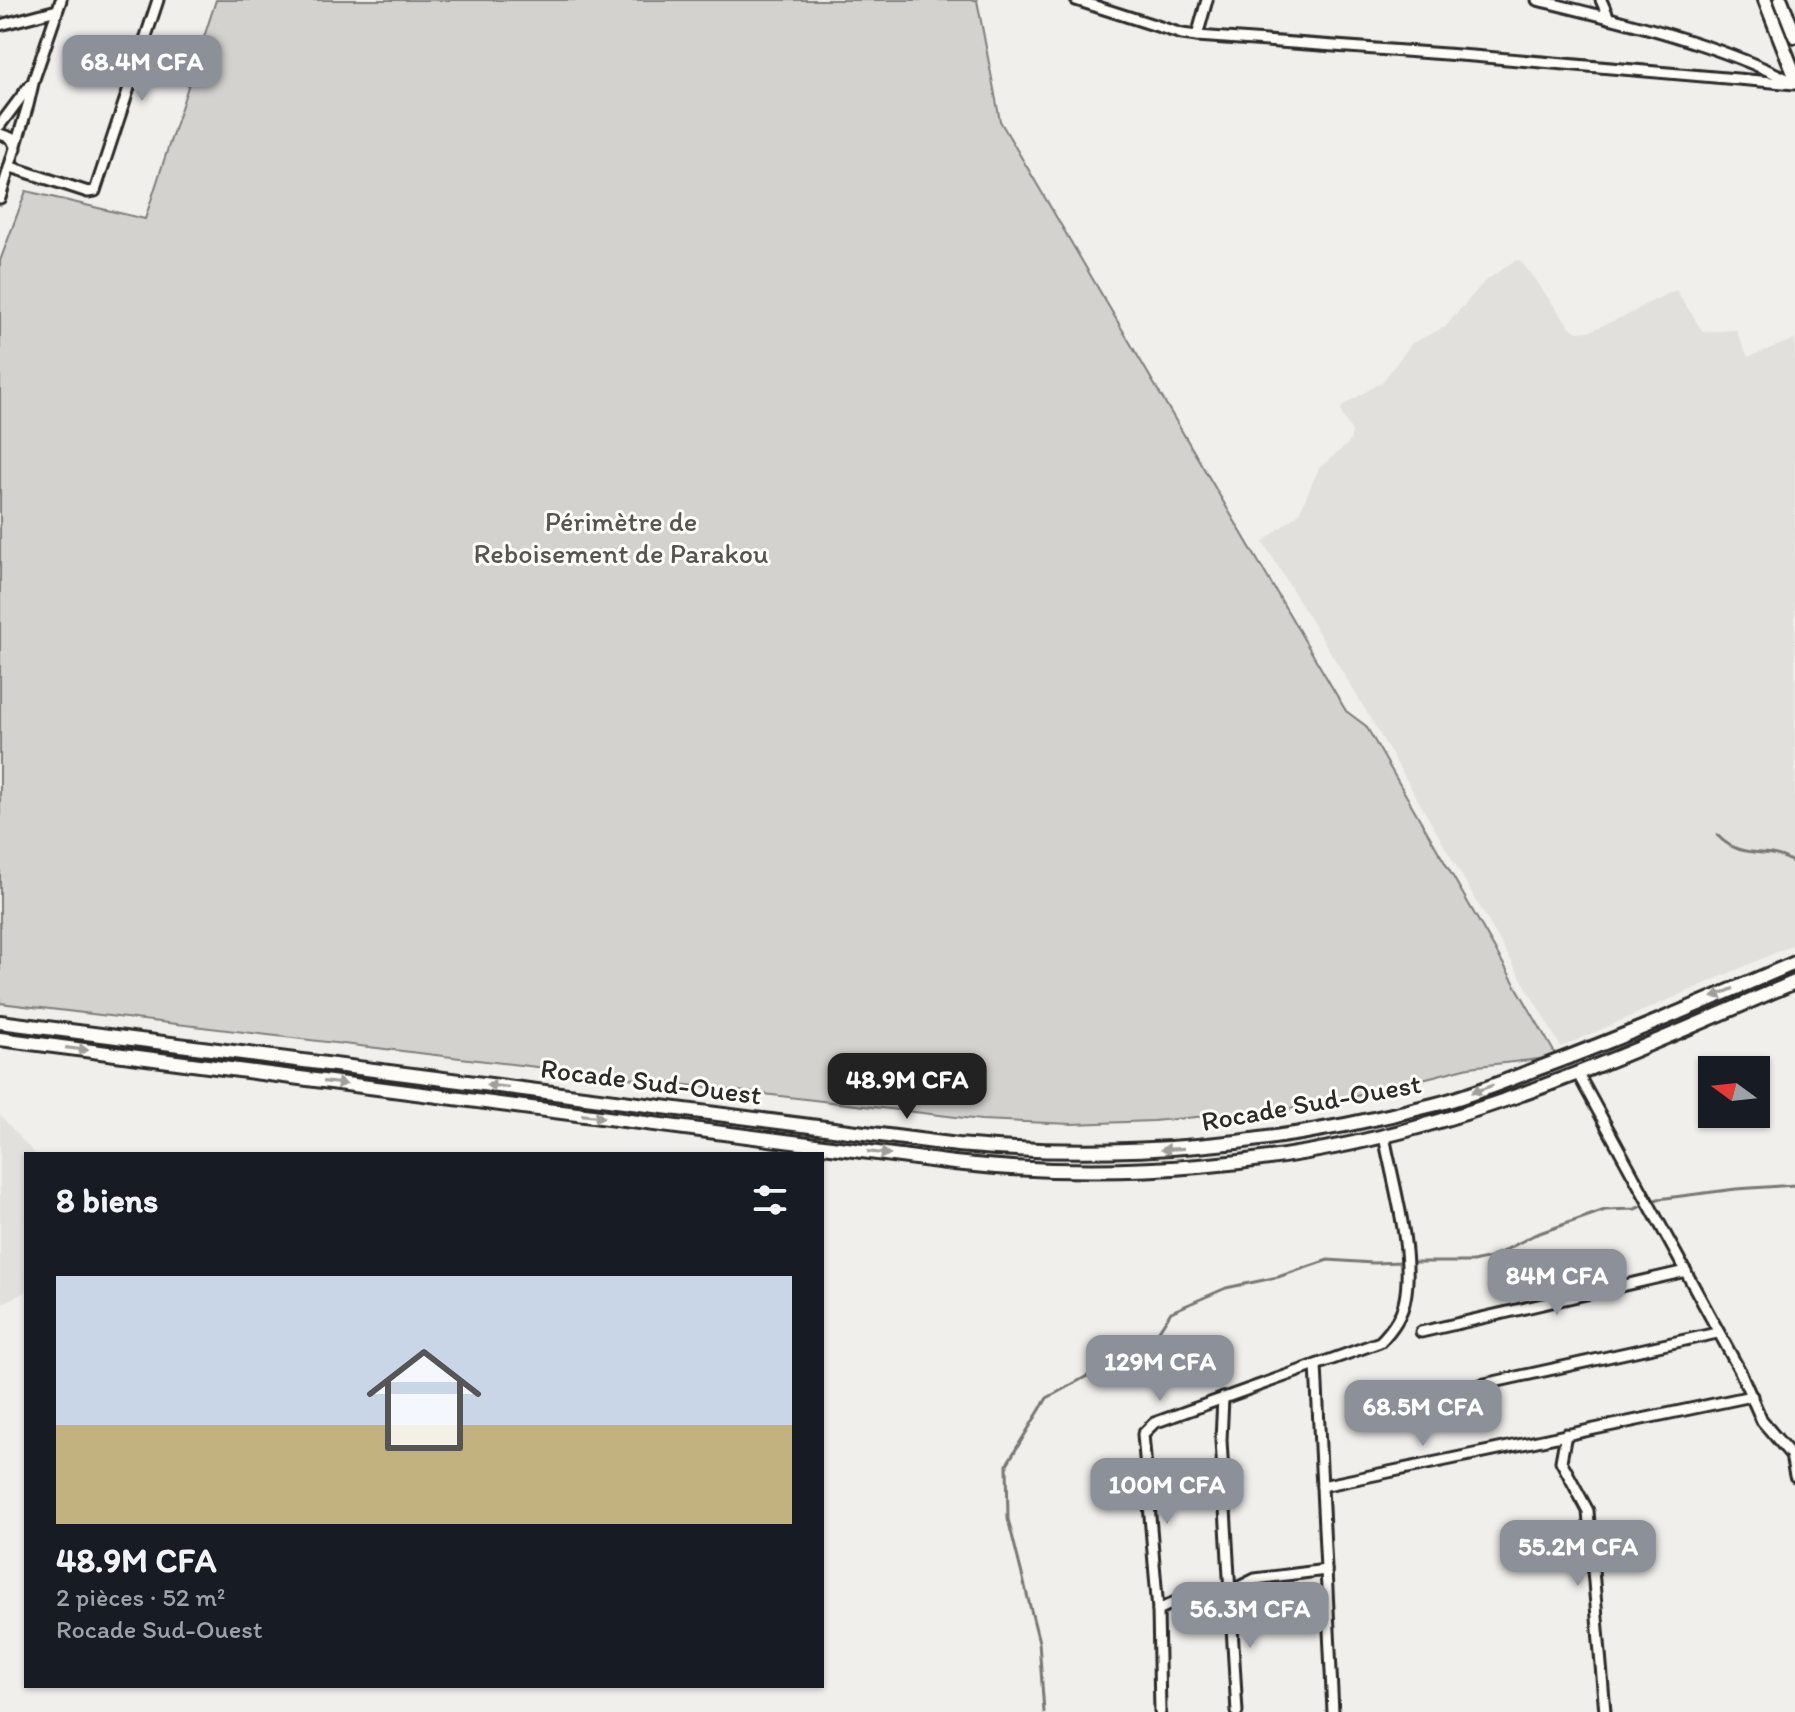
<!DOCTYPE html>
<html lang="fr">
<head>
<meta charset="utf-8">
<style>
  :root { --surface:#171b24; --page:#20242c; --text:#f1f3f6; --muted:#9ea1a6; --line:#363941; --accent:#8c9099 }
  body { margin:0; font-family:Itim,sans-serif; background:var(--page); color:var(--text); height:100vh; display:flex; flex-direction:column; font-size:30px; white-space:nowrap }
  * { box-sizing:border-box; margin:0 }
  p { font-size:26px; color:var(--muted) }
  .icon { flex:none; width:44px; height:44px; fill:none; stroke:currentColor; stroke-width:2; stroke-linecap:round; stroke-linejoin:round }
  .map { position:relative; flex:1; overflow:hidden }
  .side { position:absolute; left:24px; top:1152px; width:800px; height:536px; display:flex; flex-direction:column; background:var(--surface); border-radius:0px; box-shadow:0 2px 6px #0004 }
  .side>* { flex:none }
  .needle { width:52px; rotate:285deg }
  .controls { position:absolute; left:1698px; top:1056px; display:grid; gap:16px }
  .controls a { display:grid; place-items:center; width:72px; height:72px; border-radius:0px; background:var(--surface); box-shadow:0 2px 6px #0004; font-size:40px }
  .price { position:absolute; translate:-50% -68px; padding:0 18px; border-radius:16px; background:var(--accent); color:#fff; font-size:26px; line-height:52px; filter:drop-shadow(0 2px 4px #0008) }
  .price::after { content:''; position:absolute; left:50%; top:48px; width:24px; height:18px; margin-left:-12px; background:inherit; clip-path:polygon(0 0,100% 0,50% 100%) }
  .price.current { background:#222; color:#fff }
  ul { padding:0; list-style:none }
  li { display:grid; align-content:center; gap:16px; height:424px; padding:0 32px }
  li+li { border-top:2px solid var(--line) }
  li span { display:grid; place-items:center; height:248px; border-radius:0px; color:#555 }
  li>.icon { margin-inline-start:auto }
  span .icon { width:144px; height:144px; fill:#fffc; stroke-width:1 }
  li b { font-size:34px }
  h2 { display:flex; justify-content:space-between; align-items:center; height:96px; padding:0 32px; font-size:34px }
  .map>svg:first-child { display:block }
  .built { fill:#e1e0dc }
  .green { fill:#d3d2cf; stroke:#7f7e7d; stroke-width:2 }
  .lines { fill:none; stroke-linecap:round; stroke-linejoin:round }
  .stream { stroke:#777775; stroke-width:3 }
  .minor-casing { stroke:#2b2b2b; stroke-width:15 }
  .major-casing { stroke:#2b2b2b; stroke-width:18 }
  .minor { stroke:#fdfcf7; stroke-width:9 }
  .major { stroke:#fdfcf7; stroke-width:12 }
  .oneway { fill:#9e9e9b }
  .labels { text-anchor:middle; stroke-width:6; stroke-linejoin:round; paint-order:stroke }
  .park-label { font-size:28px; fill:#555554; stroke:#fdfcf7 }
  .street-label { font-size:28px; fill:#2b2b2b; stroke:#fdfcf7 }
</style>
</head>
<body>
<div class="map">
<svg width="1795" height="1712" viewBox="0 0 1795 1712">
  <rect width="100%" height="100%" fill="#f0efeb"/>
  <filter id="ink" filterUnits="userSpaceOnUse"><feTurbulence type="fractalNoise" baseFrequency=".0125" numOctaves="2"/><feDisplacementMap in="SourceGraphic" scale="16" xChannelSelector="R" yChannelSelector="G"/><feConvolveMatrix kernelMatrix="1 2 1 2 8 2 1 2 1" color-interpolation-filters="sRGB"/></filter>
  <g filter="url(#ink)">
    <g class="built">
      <polygon points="1520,260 1570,327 1577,332 1590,331 1634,312 1642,306 1676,290 1703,332 1736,330 1748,357 1795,339 1795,944 1561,1047 1371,719 1263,542 1299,513 1319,468 1350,442 1352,431 1342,415 1341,409 1345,404 1382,382 1412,343 1445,327 1484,282 1514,261"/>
      <polygon points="0,1115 35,1154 26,1154 26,1292 0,1304"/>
    </g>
    <polygon class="green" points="216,0 977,0 1000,121 1346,711 1366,726 1557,1057 1469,1067 1318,1106 1153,1121 1072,1124 981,1120 0,1003 0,261 26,191 145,219"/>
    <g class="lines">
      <g class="stream">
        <path d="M1717,835C1745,864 1768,843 1795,864"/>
        <polyline points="1410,1262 1473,1262 1490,1258 1534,1235 1605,1210 1635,1209 1658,1199 1736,1189 1795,1185"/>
        <polyline points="1044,1712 1039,1642 1008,1519 1007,1464 1047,1398 1153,1340 1171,1312 1226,1288 1278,1277 1328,1260 1373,1263 1403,1262"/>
      </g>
      <g class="minor-casing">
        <g id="minor">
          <polyline points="1076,0 1182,34 1197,36 1473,56 1795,84"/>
          <path d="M1537,0C1623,21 1713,42 1793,82"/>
          <polyline points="1601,0 1609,18"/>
          <polyline points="0,25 57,10"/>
          <polyline points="1197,36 1207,0"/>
          <polyline points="0,125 30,85"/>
          <polyline points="0,134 11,138 16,148"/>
          <polyline points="11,167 88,192 95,191 158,0"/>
          <polyline points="0,198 28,105 34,79 61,0"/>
          <polyline points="1578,1074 1740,1371 1762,1421 1791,1455 1795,1476"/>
          <polyline points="1421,1332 1686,1271"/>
          <polyline points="1316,1365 1333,1712"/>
          <polyline points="1480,1385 1717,1333"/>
          <polyline points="1223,1398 1221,1440 1237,1712"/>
          <polyline points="1566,1434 1561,1461 1588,1511 1605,1712"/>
          <polyline points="1322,1486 1752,1396"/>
          <polyline points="1158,1610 1184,1598 1217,1598 1255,1579 1326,1570"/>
          <path d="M1160,1712L1158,1610L1143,1434L1154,1423L1380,1342C1392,1330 1402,1316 1405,1299C1414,1253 1393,1183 1384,1136"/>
        </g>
      </g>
      <g class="major-casing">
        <g id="major">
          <polyline points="1765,0 1795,76"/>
          <polyline points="1781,0 1795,36"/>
          <path d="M0,1022L958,1145C1122,1160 1274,1146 1433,1105C1470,1096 1507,1080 1542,1067C1628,1035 1711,999 1795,963"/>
          <path d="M0,1039L954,1163C1117,1181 1289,1167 1446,1119C1566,1083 1680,1031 1795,982"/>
        </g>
      </g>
      <use href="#minor" class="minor"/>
      <use href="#major" class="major"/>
    </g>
    <defs><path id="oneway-solid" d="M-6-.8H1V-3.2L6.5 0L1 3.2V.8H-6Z" transform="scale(2)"/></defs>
    <g class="oneway">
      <use href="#oneway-solid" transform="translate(1723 993) rotate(157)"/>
      <use href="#oneway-solid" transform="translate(77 1049) rotate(7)"/>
      <use href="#oneway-solid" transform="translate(335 1083) rotate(7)"/>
      <use href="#oneway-solid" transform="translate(497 1086) rotate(-173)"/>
      <use href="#oneway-solid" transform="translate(1482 1089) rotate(161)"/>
      <use href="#oneway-solid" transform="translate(593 1116) rotate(7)"/>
      <use href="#oneway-solid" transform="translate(1172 1149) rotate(177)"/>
      <use href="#oneway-solid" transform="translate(879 1153) rotate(7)"/>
    </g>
  </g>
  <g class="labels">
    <g class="park-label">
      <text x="621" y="531">Périmètre de<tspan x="621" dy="32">Reboisement de Parakou</tspan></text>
    </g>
    <g class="street-label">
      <text transform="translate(651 1081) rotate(7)" y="10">Rocade Sud-Ouest</text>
      <text transform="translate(1311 1102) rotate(-10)" y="10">Rocade Sud-Ouest</text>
    </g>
  </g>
</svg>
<div class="controls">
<a><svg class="needle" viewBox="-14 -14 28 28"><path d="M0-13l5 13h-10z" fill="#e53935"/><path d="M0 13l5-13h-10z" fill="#9ea1a6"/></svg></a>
</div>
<b class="price" style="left:142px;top:103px">68.4M CFA</b>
<b class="price current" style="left:907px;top:1121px">48.9M CFA</b>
<b class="price" style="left:1557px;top:1317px">84M CFA</b>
<b class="price" style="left:1160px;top:1403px">129M CFA</b>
<b class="price" style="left:1423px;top:1448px">68.5M CFA</b>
<b class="price" style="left:1167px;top:1526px">100M CFA</b>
<b class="price" style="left:1578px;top:1588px">55.2M CFA</b>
<b class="price" style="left:1250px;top:1650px">56.3M CFA</b>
<section class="side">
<h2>8 biens<svg class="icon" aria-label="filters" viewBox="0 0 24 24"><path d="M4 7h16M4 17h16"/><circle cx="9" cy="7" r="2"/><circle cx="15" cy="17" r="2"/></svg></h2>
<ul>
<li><span style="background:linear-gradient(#c9d6e8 60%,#c2b280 0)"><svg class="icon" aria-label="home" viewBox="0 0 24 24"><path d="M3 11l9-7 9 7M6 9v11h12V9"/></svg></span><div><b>48.9M CFA</b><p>2 pièces · 52 m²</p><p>Rocade Sud-Ouest</p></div></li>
</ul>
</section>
</div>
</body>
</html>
